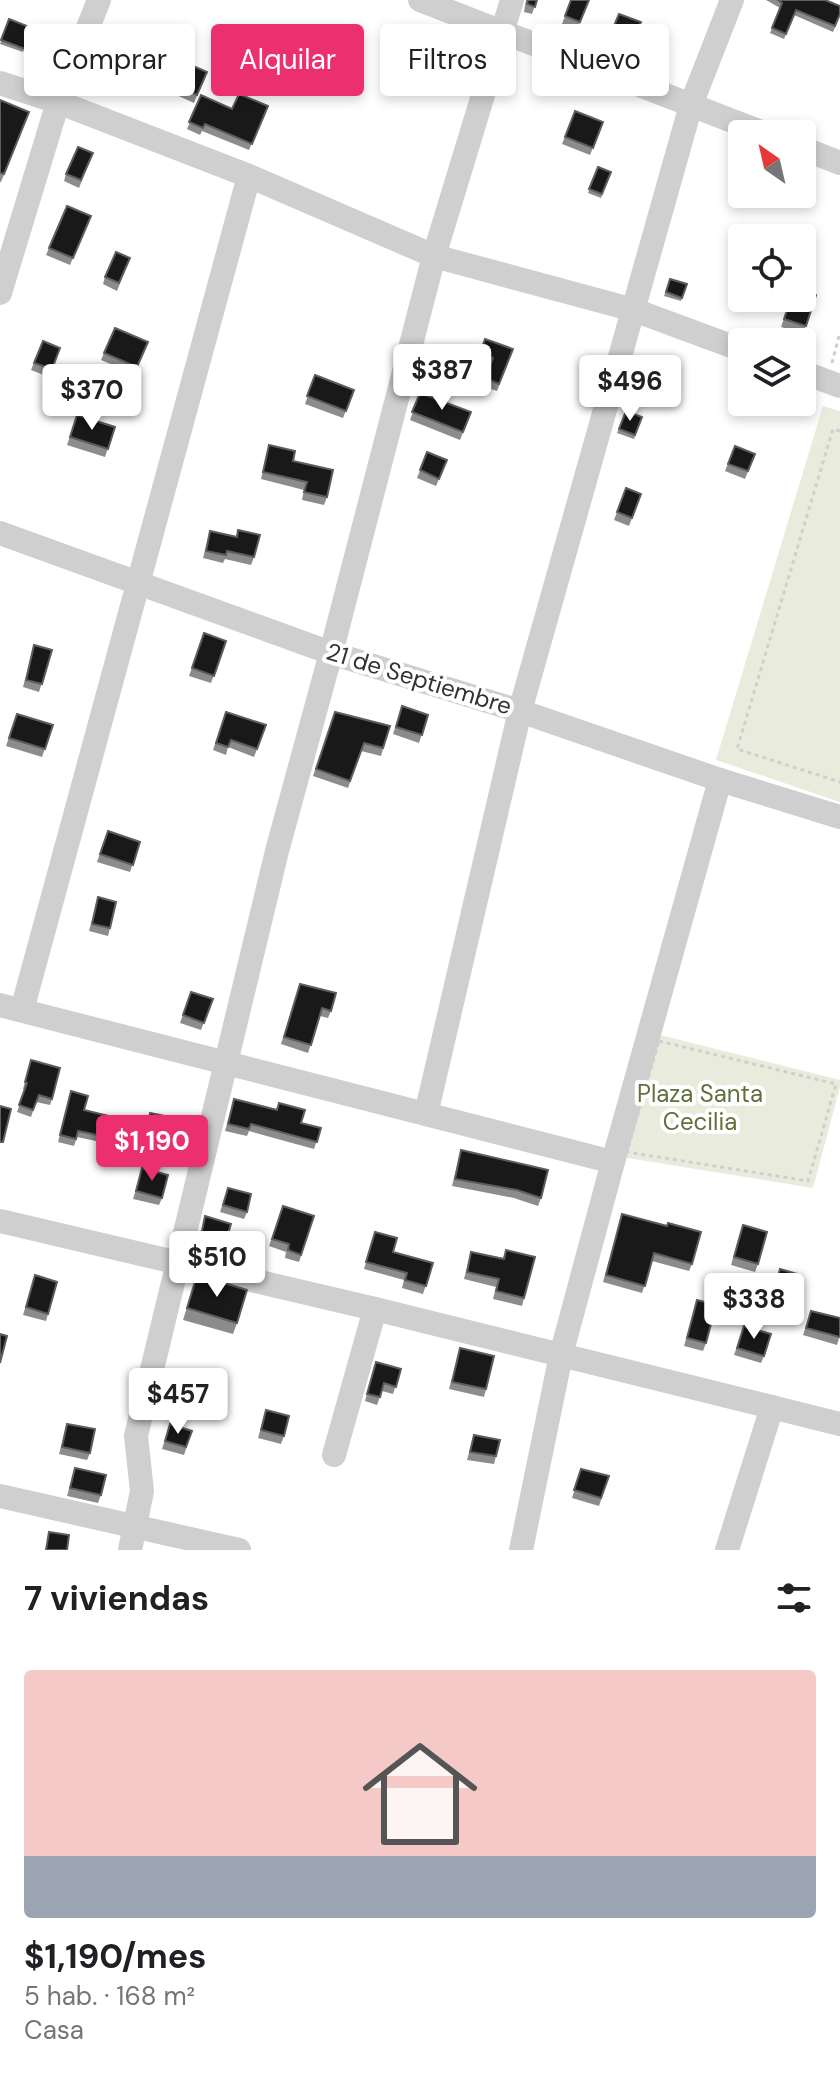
<!DOCTYPE html>
<html lang="es">
<head>
<meta charset="utf-8">
<style>
  :root { --surface:#fff; --page:#f2f2f2; --text:#202124; --muted:#757577; --accent:#ec306f }
  body { margin:0; font-family:"DM Sans",sans-serif; background:var(--page); color:var(--text); height:100vh; display:flex; flex-direction:column; font-size:30px; white-space:nowrap }
  * { box-sizing:border-box; margin:0 }
  p { font-size:26px; color:var(--muted) }
  .icon { flex:none; width:44px; height:44px; fill:none; stroke:currentColor; stroke-width:2; stroke-linecap:round; stroke-linejoin:round }
  .map { position:relative; height:1550px; overflow:hidden }
  .drawer { display:flex; flex-direction:column; background:var(--surface); flex:1 }
  .drawer>* { flex:none }
  .guide { position:absolute; left:24px; top:24px; width:792px; height:72px; display:flex; gap:16px }
  .needle { width:52px; rotate:326deg }
  .tools { position:absolute; left:728px; top:120px; display:grid; gap:16px }
  .tools a { display:grid; place-items:center; width:88px; height:88px; border-radius:8px; background:var(--surface); box-shadow:0 4px 12px #0003; font-size:40px }
  .price { position:absolute; translate:-50% -68px; padding:0 18px; border-radius:8px; background:#fff; color:#222; font-size:26px; line-height:52px; filter:drop-shadow(0 2px 4px #0008) }
  .price::after { content:''; position:absolute; left:50%; top:48px; width:24px; height:18px; margin-left:-12px; background:inherit; clip-path:polygon(0 0,100% 0,50% 100%) }
  .price.selected { background:var(--accent); color:#fff }
  ul { padding:0; list-style:none }
  li { display:grid; align-content:center; gap:16px; height:424px; padding:0 24px }
  li span { display:grid; place-items:center; height:248px; border-radius:8px; color:#555 }
  li>.icon { margin-inline-start:auto }
  span .icon { width:144px; height:144px; fill:#fffc; stroke-width:1 }
  li b { font-size:34px }
  h2 { display:flex; justify-content:space-between; align-items:center; height:96px; padding:0 24px; font-size:34px }
  .chip { padding:0 28px; border-radius:8px; background:var(--surface); box-shadow:0 4px 12px #0003; font-size:28px; line-height:72px }
  .chip.selected { background:var(--accent); color:#fff }
  .map>svg:first-child { display:block }
  .green { fill:#e9ecdd }
  .lines { fill:none; stroke-linecap:round; stroke-linejoin:round }
  .path { stroke:#cfcfcf; stroke-width:3; stroke-dasharray:4 4; stroke-linecap:butt }
  .minor { stroke:#cfcfcf; stroke-width:24 }
  .wall { fill:#8c8c8c }
  .building { fill:#191919; stroke:#5e5e5e; stroke-width:2 }
  .labels { text-anchor:middle; stroke-width:8; stroke-linejoin:round; paint-order:stroke }
  .street-label { font-size:24px; fill:#323232; stroke:#fff }
  .park-label { font-size:24px; fill:#62703c; stroke:#fff }
</style>
</head>
<body>
<div class="map">
<svg width="840" height="1550" viewBox="0 0 840 1550">
  <rect width="100%" height="100%" fill="#fff"/>
  <g class="green">
    <polygon points="823,406 840,411 840,802 716,760"/>
    <polygon points="656,1034 840,1080 840,1087 813,1188 621,1157"/>
  </g>
  <g class="lines">
    <g class="path">
      <polyline points="832,363 840,332"/>
      <polyline points="840,431 833,429 737,749 840,782"/>
      <polygon points="659,1041 836,1084 808,1181 627,1152"/>
    </g>
    <g class="minor">
      <polyline points="420,0 766,134"/>
      <polyline points="0,83 58,102 249,176 434,256 634,310 742,350"/>
      <polyline points="802,148 840,163"/>
      <polyline points="0,293 58,102 99,0"/>
      <polyline points="802,372 840,386"/>
      <polyline points="0,533 331,653 520,711 720,780 840,817"/>
      <polyline points="0,1005 613,1162"/>
      <polyline points="22,1010 249,176"/>
      <polyline points="426,1114 520,711 691,105 732,0"/>
      <polyline points="0,1221 375,1309 840,1424"/>
      <polyline points="334,1455 375,1309"/>
      <polyline points="0,1496 239,1550"/>
      <polyline points="130,1550 142,1491 136,1436 277,851 331,653 434,256 512,0"/>
      <polyline points="521,1550 561,1355 613,1162 720,780"/>
      <polyline points="727,1550 772,1407"/>
    </g>
  </g>
  <g class="wall">
    <polygon points="526,0 537,0 532,14 524,12"/>
    <polygon points="589,0 577,30 562,24 565,16"/>
    <polygon points="766,0 825,0 840,15 833,32 794,15 784,39 770,33 780,8"/>
    <polygon points="619,14 641,22 634,40 612,32"/>
    <polygon points="9,19 32,28 23,52 0,44"/>
    <polygon points="184,62 207,72 194,103 172,93"/>
    <polygon points="201,95 232,109 268,106 249,150 202,131 200,135 187,129"/>
    <polygon points="0,100 29,112 1,182 0,182"/>
    <polygon points="575,111 603,122 590,155 562,144"/>
    <polygon points="93,153 79,188 64,181 66,174"/>
    <polygon points="598,167 611,172 601,198 588,193"/>
    <polygon points="67,206 91,216 70,265 46,255"/>
    <polygon points="130,258 117,291 103,284 105,277"/>
    <polygon points="670,279 687,284 681,301 664,296"/>
    <polygon points="816,295 803,334 781,327 791,298"/>
    <polygon points="115,328 148,342 134,374 101,360"/>
    <polygon points="485,339 513,349 497,391 482,386 490,365 477,361"/>
    <polygon points="43,341 60,348 49,377 31,370"/>
    <polygon points="315,375 354,390 343,418 305,404"/>
    <polygon points="420,393 471,412 460,440 410,420"/>
    <polygon points="626,411 642,417 634,439 617,433"/>
    <polygon points="77,415 115,427 105,457 67,445"/>
    <polygon points="269,445 327,497 324,505 302,500 304,490 261,479"/>
    <polygon points="735,446 755,454 745,479 725,471"/>
    <polygon points="427,452 447,460 436,486 417,478"/>
    <polygon points="626,488 641,494 629,526 614,520"/>
    <polygon points="238,530 254,557 251,565 225,559 223,563 203,558 210,531 236,537"/>
    <polygon points="204,633 226,641 211,683 189,676"/>
    <polygon points="34,645 52,650 39,692 23,687"/>
    <polygon points="402,706 428,715 419,743 393,734"/>
    <polygon points="226,712 266,725 254,757 228,747 226,755 213,750"/>
    <polygon points="335,712 390,726 381,756 361,751 348,788 313,776"/>
    <polygon points="17,714 53,725 42,757 6,746"/>
    <polygon points="108,831 140,842 130,872 97,862"/>
    <polygon points="98,897 110,928 108,936 89,931"/>
    <polygon points="300,984 331,1011 328,1018 320,1016 308,1053 281,1044"/>
    <polygon points="191,992 213,999 201,1030 180,1023"/>
    <polygon points="31,1060 52,1099 50,1105 36,1102 31,1117 17,1112 25,1090 23,1089"/>
    <polygon points="71,1091 84,1110 112,1138 110,1144 77,1137 74,1146 58,1142"/>
    <polygon points="234,1099 301,1123 321,1128 314,1149 249,1131 247,1136 225,1131"/>
    <polygon points="150,1113 174,1148 171,1156 141,1150"/>
    <polygon points="461,1150 541,1198 538,1206 514,1198 452,1186"/>
    <polygon points="142,1168 162,1198 159,1205 133,1199"/>
    <polygon points="228,1188 247,1212 244,1219 220,1212"/>
    <polygon points="283,1206 314,1216 299,1262 285,1258 286,1252 269,1246"/>
    <polygon points="622,1214 692,1264 689,1271 652,1261 642,1293 603,1282"/>
    <polygon points="205,1216 224,1247 221,1255 197,1248"/>
    <polygon points="375,1232 393,1252 433,1263 423,1294 402,1288 404,1280 364,1269"/>
    <polygon points="740,1233 758,1264 755,1272 731,1265"/>
    <polygon points="506,1250 524,1298 522,1306 493,1299 496,1287 464,1279 471,1252 503,1258"/>
    <polygon points="35,1275 48,1314 46,1321 23,1315"/>
    <polygon points="197,1275 237,1323 233,1334 183,1320"/>
    <polygon points="777,1276 788,1305 786,1312 769,1307"/>
    <polygon points="697,1300 706,1343 703,1351 684,1346"/>
    <polygon points="811,1311 840,1335 837,1345 803,1335"/>
    <polygon points="744,1326 764,1356 761,1363 734,1355"/>
    <polygon points="460,1348 486,1389 484,1397 449,1389"/>
    <polygon points="376,1362 401,1369 393,1394 382,1391 377,1405 365,1401"/>
    <polygon points="266,1410 284,1436 281,1444 258,1438"/>
    <polygon points="67,1424 90,1453 87,1460 59,1454"/>
    <polygon points="170,1424 192,1431 184,1455 162,1449"/>
    <polygon points="474,1435 496,1456 494,1464 467,1460"/>
    <polygon points="75,1468 101,1495 98,1503 67,1496"/>
    <polygon points="581,1469 609,1476 599,1506 572,1498"/>
  </g>
  <g class="building">
    <polygon points="528,0 537,0 535,7 527,4"/>
    <polygon points="571,0 589,0 580,22 565,16"/>
    <polygon points="778,0 825,0 840,6 840,14 835,26 796,10 786,34 772,28 782,3"/>
    <polygon points="619,14 641,22 635,36 613,28"/>
    <polygon points="9,19 32,28 25,49 1,40"/>
    <polygon points="184,62 207,72 197,95 175,85"/>
    <polygon points="239,94 268,106 252,144 205,124 203,128 189,122 201,95 232,109"/>
    <polygon points="0,100 29,112 4,174 0,173"/>
    <polygon points="575,111 603,122 593,148 565,137"/>
    <polygon points="78,147 93,153 81,180 66,174"/>
    <polygon points="598,167 611,172 602,194 589,189"/>
    <polygon points="67,206 91,216 73,258 49,248"/>
    <polygon points="116,252 130,258 119,283 105,277"/>
    <polygon points="670,279 687,284 682,298 666,292"/>
    <polygon points="802,290 816,295 806,326 784,319 791,298 802,298"/>
    <polygon points="115,328 148,342 137,367 104,353"/>
    <polygon points="485,339 513,349 499,384 485,378 493,358 480,353"/>
    <polygon points="43,341 60,348 52,369 34,363"/>
    <polygon points="315,375 354,390 346,411 307,396"/>
    <polygon points="420,393 471,412 463,432 412,412"/>
    <polygon points="626,411 642,417 635,435 619,429"/>
    <polygon points="77,415 115,427 108,449 70,437"/>
    <polygon points="269,445 295,451 293,461 333,470 327,497 304,492 307,482 263,472"/>
    <polygon points="735,446 755,454 748,471 728,464"/>
    <polygon points="427,452 447,460 439,479 420,470"/>
    <polygon points="626,488 641,494 632,518 617,512"/>
    <polygon points="238,530 260,535 254,557 227,551 226,555 206,551 210,531 237,537"/>
    <polygon points="204,633 226,641 214,676 192,668"/>
    <polygon points="34,645 52,650 42,684 26,680"/>
    <polygon points="402,706 428,715 422,735 396,727"/>
    <polygon points="226,712 266,725 257,749 231,740 228,747 216,743"/>
    <polygon points="335,712 390,726 383,748 364,743 350,781 316,769"/>
    <polygon points="17,714 53,725 45,749 9,738"/>
    <polygon points="108,831 140,842 133,865 100,854"/>
    <polygon points="98,897 116,902 110,928 92,924"/>
    <polygon points="300,984 336,993 331,1011 322,1008 311,1045 284,1037"/>
    <polygon points="191,992 213,999 204,1023 183,1015"/>
    <polygon points="31,1060 60,1068 52,1099 39,1095 33,1110 19,1105 27,1083 25,1082"/>
    <polygon points="71,1091 88,1096 84,1110 117,1118 112,1138 78,1131 76,1139 60,1135"/>
    <polygon points="234,1099 277,1110 279,1103 305,1110 301,1123 321,1128 317,1142 251,1124 249,1129 228,1124"/>
    <polygon points="0,1106 11,1109 3,1142 0,1142"/>
    <polygon points="150,1113 180,1119 174,1148 144,1142"/>
    <polygon points="461,1150 548,1170 541,1198 517,1190 455,1179"/>
    <polygon points="142,1168 168,1175 162,1198 136,1191"/>
    <polygon points="228,1188 251,1194 247,1212 223,1205"/>
    <polygon points="283,1206 314,1216 301,1255 288,1250 289,1244 272,1239"/>
    <polygon points="622,1214 667,1226 668,1223 701,1232 692,1264 654,1253 645,1286 606,1275"/>
    <polygon points="205,1216 231,1224 224,1247 200,1241"/>
    <polygon points="743,1225 767,1232 758,1264 734,1257"/>
    <polygon points="375,1232 397,1238 393,1252 433,1263 426,1286 405,1280 407,1273 366,1262"/>
    <polygon points="506,1250 535,1257 524,1298 496,1291 499,1279 467,1272 471,1252 504,1259"/>
    <polygon points="780,1269 797,1274 788,1305 771,1300"/>
    <polygon points="35,1275 57,1282 48,1314 26,1307"/>
    <polygon points="197,1275 247,1290 237,1323 187,1308"/>
    <polygon points="697,1300 716,1305 706,1343 687,1338"/>
    <polygon points="811,1311 840,1318 840,1337 806,1328"/>
    <polygon points="744,1326 771,1334 764,1356 737,1348"/>
    <polygon points="0,1334 7,1336 0,1363"/>
    <polygon points="460,1348 494,1356 486,1389 452,1382"/>
    <polygon points="376,1362 401,1369 396,1387 384,1383 380,1397 367,1394"/>
    <polygon points="266,1410 289,1416 284,1436 261,1430"/>
    <polygon points="67,1424 95,1429 90,1453 62,1447"/>
    <polygon points="170,1424 192,1431 186,1447 165,1441"/>
    <polygon points="474,1435 500,1440 496,1456 470,1452"/>
    <polygon points="75,1468 106,1475 101,1495 70,1488"/>
    <polygon points="581,1469 609,1476 601,1498 574,1490"/>
    <polygon points="49,1532 69,1535 67,1550 46,1550"/>
  </g>
  <g class="labels">
    <g class="street-label">
      <text transform="translate(419 679) rotate(17)" y="8">21 de Septiembre</text>
    </g>
    <g class="park-label">
      <text x="700" y="1102">Plaza Santa<tspan x="700" dy="28">Cecilia</tspan></text>
    </g>
  </g>
</svg>
<div class="tools">
<a><svg class="needle" viewBox="-14 -14 28 28"><path d="M0-13l5 13h-10z" fill="#e53935"/><path d="M0 13l5-13h-10z" fill="#757577"/></svg></a>
<a><svg class="icon" aria-label="locate" viewBox="0 0 24 24"><circle cx="12" cy="12" r="6"/><path d="M12 2v4M12 18v4M2 12h4M18 12h4"/></svg></a>
<a><svg class="icon" aria-label="layers" viewBox="0 0 24 24"><path d="M12 4l9 5-9 5-9-5zM3 14l9 5 9-5"/></svg></a>
</div>
<b class="price" style="left:442px;top:412px">$387</b>
<b class="price" style="left:630px;top:423px">$496</b>
<b class="price" style="left:92px;top:432px">$370</b>
<b class="price selected" style="left:152px;top:1183px">$1,190</b>
<b class="price" style="left:217px;top:1299px">$510</b>
<b class="price" style="left:754px;top:1341px">$338</b>
<b class="price" style="left:178px;top:1436px">$457</b>
<div class="guide">
<a class="chip">Comprar</a>
<a class="chip selected">Alquilar</a>
<a class="chip">Filtros</a>
<a class="chip">Nuevo</a>
</div>
</div>
<section class="drawer">
<h2>7 viviendas<svg class="icon" aria-label="filters" viewBox="0 0 24 24"><path d="M4 7h16M4 17h16"/><circle cx="9" cy="7" r="2"/><circle cx="15" cy="17" r="2"/></svg></h2>
<ul>
<li><span style="background:linear-gradient(#f6c9c9 75%,#9aa5b1 0)"><svg class="icon" aria-label="home" viewBox="0 0 24 24"><path d="M3 11l9-7 9 7M6 9v11h12V9"/></svg></span><div><b>$1,190/mes</b><p>5 hab. · 168 m²</p><p>Casa</p></div></li>
</ul>
</section>
</body>
</html>
